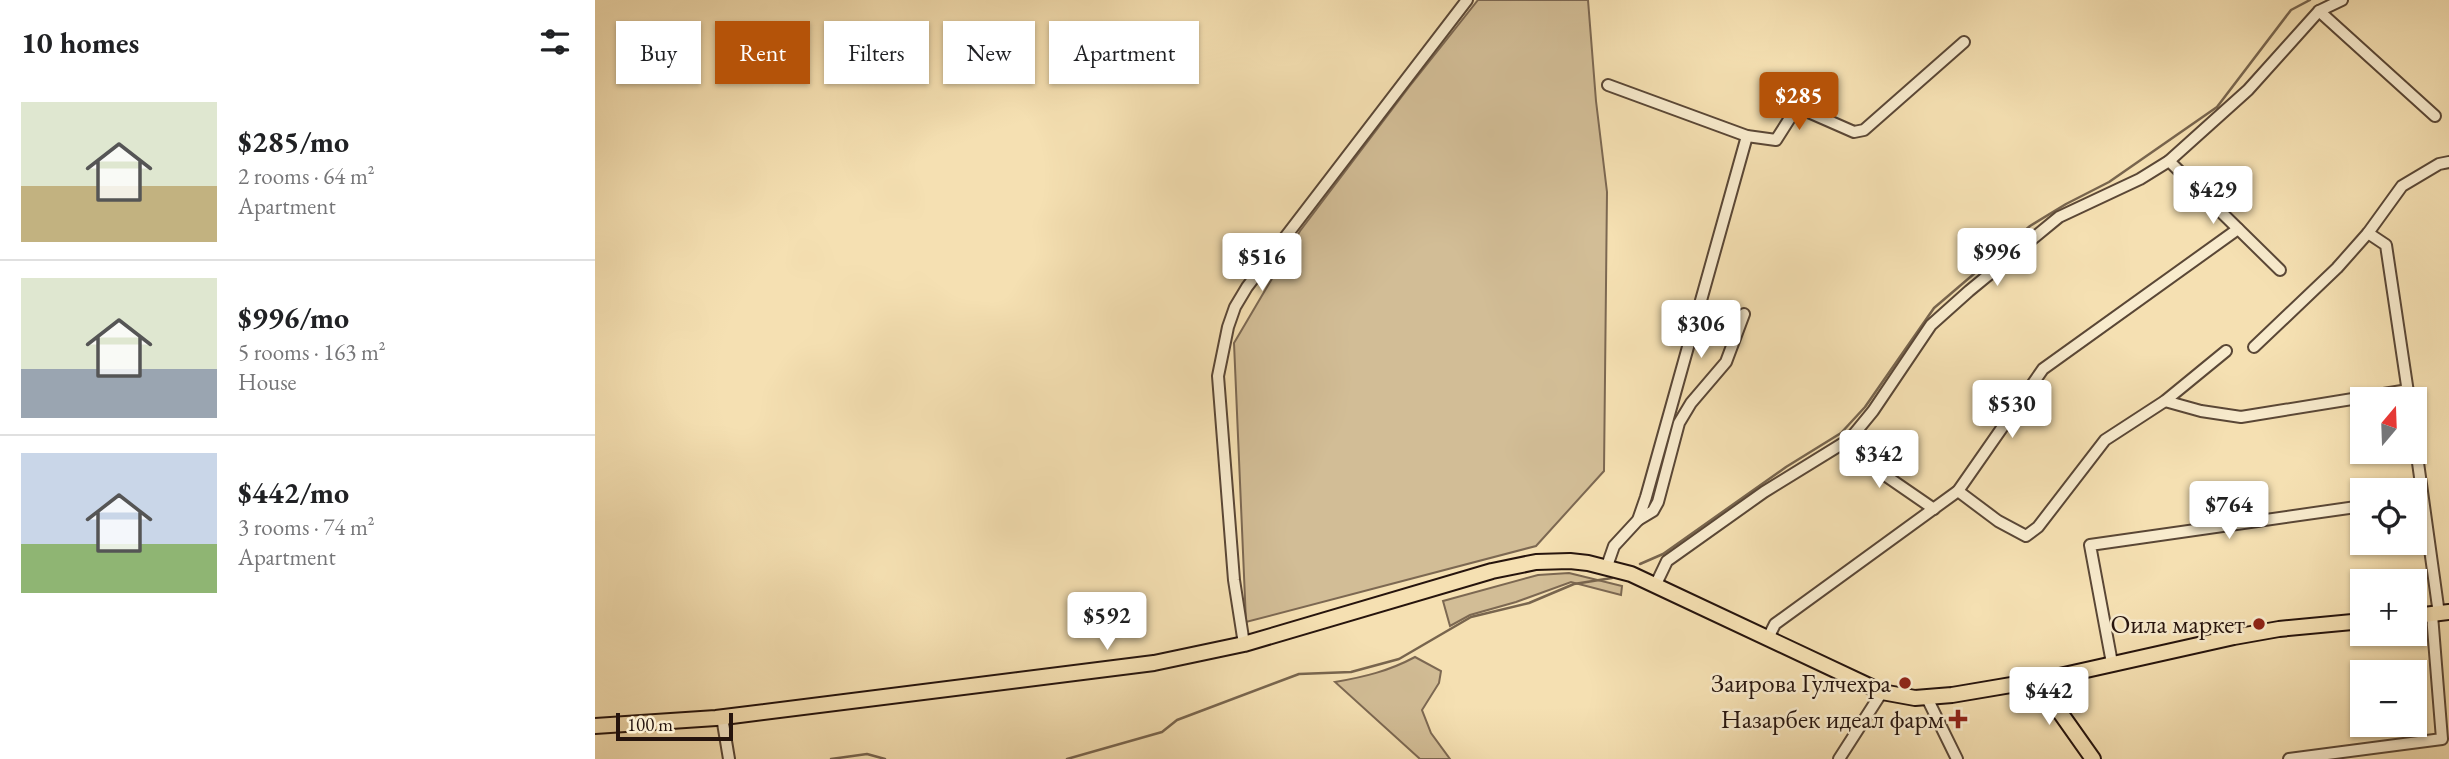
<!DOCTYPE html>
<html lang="en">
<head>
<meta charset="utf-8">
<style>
  :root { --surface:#fff; --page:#f6f6f6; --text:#202124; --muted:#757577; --line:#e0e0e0; --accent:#b45309 }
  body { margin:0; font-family:"EB Garamond",serif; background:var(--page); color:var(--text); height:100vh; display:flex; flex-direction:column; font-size:26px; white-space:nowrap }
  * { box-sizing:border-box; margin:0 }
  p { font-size:23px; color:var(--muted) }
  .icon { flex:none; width:38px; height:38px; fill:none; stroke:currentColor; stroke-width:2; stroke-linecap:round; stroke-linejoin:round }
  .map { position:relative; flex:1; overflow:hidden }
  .drawer { display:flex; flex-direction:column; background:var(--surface); width:595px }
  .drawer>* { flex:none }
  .banner { position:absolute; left:21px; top:21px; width:665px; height:63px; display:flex; gap:14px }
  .needle { width:46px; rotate:19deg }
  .buttons { position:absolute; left:1755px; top:387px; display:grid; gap:14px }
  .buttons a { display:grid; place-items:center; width:77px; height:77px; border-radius:0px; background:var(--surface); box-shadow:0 2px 5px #0004; font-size:35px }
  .scale { position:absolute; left:21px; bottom:18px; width:117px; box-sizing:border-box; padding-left:7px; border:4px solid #26140d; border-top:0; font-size:19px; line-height:24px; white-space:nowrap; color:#26140d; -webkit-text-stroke:5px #f8ebcd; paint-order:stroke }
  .price { position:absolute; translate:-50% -60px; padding:0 16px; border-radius:7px; background:#fff; color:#222; font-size:23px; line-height:46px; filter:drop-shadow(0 2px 4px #0008) }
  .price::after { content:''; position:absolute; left:50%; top:42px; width:21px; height:16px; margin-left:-10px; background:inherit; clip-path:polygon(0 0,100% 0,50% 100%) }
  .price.active { background:var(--accent); color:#fff }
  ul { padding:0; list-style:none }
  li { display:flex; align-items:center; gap:21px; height:175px; padding:0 21px }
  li+li { border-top:2px solid var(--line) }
  li span { display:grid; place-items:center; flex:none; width:196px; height:140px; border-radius:0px; color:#555 }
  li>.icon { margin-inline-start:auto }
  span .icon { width:84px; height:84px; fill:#fffc; stroke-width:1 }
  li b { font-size:30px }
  h2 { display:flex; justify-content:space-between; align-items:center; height:84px; padding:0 21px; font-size:30px }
  .tag { padding:0 24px; border-radius:0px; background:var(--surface); box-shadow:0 2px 5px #0004; font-size:24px; line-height:63px }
  .tag.active { background:var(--accent); color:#fff }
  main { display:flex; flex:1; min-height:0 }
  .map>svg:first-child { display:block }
  .green { fill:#d2bd96; stroke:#7c6852; stroke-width:2 }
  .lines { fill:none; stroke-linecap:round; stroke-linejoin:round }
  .stream { stroke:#78654e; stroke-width:2.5 }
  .minor-casing { stroke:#5a4736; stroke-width:14 }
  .major-casing { stroke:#26140d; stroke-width:18 }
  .minor { stroke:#f8ebcd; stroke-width:10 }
  .major { stroke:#f5e0b2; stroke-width:14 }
  .poi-dot { fill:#8f2418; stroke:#f8ebcd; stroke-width:2.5 }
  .labels { text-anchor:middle; stroke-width:5; stroke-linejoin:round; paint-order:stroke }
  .poi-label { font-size:26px; fill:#26140d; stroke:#f8ebcd; text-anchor:end }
</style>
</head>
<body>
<main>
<section class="drawer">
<h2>10 homes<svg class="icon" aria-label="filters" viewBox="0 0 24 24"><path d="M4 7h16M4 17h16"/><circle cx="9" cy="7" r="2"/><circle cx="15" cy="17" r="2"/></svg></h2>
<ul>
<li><span style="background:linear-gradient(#dfe7d0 60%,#c2b280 0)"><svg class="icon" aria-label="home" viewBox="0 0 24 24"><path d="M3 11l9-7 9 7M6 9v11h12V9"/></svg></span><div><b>$285/mo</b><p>2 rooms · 64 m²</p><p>Apartment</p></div></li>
<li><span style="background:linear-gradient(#dfe7d0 65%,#9aa5b1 0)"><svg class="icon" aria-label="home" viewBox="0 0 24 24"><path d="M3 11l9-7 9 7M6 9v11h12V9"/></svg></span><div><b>$996/mo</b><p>5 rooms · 163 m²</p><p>House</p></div></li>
<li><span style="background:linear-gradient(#c9d6e8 65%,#8fb573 0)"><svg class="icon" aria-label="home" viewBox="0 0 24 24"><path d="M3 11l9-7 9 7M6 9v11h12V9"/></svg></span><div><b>$442/mo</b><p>3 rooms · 74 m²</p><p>Apartment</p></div></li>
</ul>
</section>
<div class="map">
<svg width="1854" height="759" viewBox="0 0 1854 759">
  <rect width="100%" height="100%" fill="#f5e0b2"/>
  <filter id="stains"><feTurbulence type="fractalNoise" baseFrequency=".00286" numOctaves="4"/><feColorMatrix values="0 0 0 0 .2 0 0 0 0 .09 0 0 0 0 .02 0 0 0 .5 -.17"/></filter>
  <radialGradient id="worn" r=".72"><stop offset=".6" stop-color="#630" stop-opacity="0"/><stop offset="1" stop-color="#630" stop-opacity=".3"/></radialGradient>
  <g class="green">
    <polygon points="883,0 993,0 1001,101 1012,192 1009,471 941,546 651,622 639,343 705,231 814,87"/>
    <polygon points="974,573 1027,586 1026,595 976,582 921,602 875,615 855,626 848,601 943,575"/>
    <path d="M820,657L846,671L844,683L827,710L836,733L855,759H825L740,682C769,677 794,671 820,657Z"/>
  </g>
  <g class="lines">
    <g class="stream">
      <polyline points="1045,564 1068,554 1191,467 1246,433 1270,407 1339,308 1435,226 1471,204 1514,182 1622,107 1696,10 1715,0"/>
      <polyline points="236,759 272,754 290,759"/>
      <polyline points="472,759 567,732 582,720 704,674 756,672 804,659 876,617 934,603 979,584 1017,578"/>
    </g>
    <g class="minor-casing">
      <g id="minor">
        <polyline points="1724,11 1840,116"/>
        <polyline points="1013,85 1152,136 1181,140 1202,107 1259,132 1269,130 1369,42"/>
        <polyline points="1574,161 1685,270"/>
        <polyline points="1773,233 1791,245 1814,399"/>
        <polyline points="1659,347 1742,268 1773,233 1807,186 1844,164 1854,162"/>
        <polyline points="1570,401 1606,411 1646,417 1813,390"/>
        <polyline points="1820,441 1844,614"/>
        <polyline points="1246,445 1339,509"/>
        <polyline points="1363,491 1403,521 1431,536 1443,527 1510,440 1570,401 1631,351"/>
        <polyline points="1043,520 1058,511 1063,502 1084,423 1096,403 1131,362 1149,314"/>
        <polyline points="1012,566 1019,546 1043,520 1051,497 1152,136"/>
        <polyline points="1061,584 1072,561 1169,492 1255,439 1278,411 1336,325 1374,291 1464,217 1545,179 1574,161 1653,90 1724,11 1747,0"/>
        <polyline points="1173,638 1180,624 1363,491 1448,369 1643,229"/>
        <polyline points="649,644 639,580 623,376 633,327 640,307 652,287 872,0"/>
        <polyline points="1517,663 1495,545 1768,506"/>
        <polyline points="1332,698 1362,759"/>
        <polyline points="127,717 134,759"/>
        <polyline points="1244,759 1287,692"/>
        <polyline points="1694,759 1847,739 1837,615"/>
      </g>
    </g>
    <g class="major-casing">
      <g id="major">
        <polyline points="1820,616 1854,612"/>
        <polyline points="1451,679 1457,701 1498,759"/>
        <polyline points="0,726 121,718 559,663 649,644 897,571 941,562 975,561 993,563 1036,574 1287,692 1320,698 1357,695 1451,679 1639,637 1684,629 1768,621"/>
      </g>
    </g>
    <use href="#minor" class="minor"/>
    <use href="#major" class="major"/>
  </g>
  <g class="poi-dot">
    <circle cx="1664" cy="624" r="7"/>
    <circle cx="1310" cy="683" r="7"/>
    <path d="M1359.5 708.5h7v7h7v7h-7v7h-7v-7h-7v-7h7z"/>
  </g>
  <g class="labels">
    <g class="poi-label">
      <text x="1650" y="633">Оила маркет</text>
      <text x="1296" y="692">Заирова Гулчехра</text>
      <text x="1349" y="728">Назарбек идеал фарм</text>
    </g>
  </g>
  <rect width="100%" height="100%" filter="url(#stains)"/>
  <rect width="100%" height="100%" fill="url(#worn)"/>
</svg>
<div class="buttons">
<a><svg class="needle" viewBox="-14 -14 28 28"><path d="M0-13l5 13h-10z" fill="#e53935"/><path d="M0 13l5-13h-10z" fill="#757577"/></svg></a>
<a><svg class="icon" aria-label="locate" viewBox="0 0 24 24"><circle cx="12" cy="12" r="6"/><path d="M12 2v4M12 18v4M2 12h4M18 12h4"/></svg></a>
<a>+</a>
<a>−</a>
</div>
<div class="scale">100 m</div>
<b class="price active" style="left:1204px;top:132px">$285</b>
<b class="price" style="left:1618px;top:226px">$429</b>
<b class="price" style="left:1402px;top:288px">$996</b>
<b class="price" style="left:667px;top:293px">$516</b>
<b class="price" style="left:1106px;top:360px">$306</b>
<b class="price" style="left:1417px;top:440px">$530</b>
<b class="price" style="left:1284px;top:490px">$342</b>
<b class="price" style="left:1634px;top:541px">$764</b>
<b class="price" style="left:512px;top:652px">$592</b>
<b class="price" style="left:1454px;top:727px">$442</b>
<div class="banner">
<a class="tag">Buy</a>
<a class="tag active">Rent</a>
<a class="tag">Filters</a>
<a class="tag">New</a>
<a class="tag">Apartment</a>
</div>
</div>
</main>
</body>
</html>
